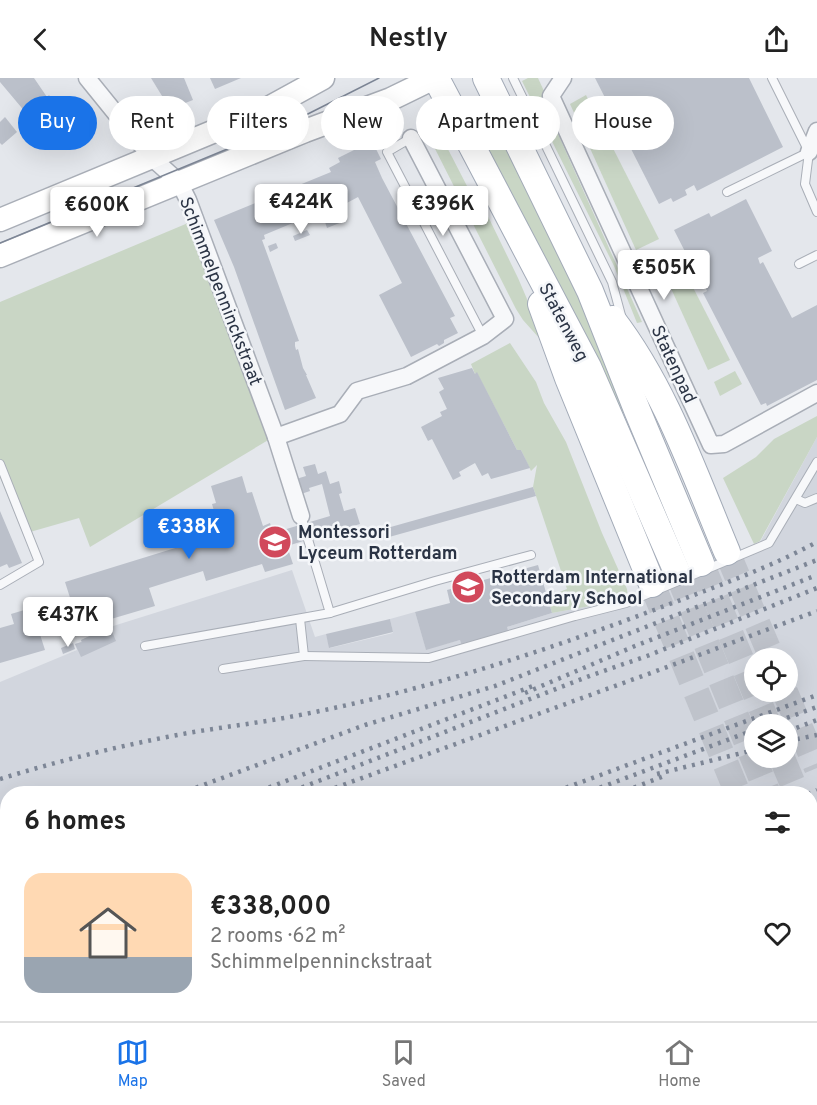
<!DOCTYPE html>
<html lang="en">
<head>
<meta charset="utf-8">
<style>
  :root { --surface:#fff; --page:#f6f6f6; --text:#222; --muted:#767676; --line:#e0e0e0; --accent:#1a73e8 }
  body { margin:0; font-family:Overpass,sans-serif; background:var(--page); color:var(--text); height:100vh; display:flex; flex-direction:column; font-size:22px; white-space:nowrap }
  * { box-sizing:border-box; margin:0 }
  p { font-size:20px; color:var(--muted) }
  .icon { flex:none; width:33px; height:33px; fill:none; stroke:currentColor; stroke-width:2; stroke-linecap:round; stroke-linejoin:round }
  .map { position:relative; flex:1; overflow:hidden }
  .drawer { position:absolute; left:0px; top:708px; width:818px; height:236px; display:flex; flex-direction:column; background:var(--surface); border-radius:24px 24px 0 0; box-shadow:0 6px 24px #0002 }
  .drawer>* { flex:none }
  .banner { position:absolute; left:18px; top:18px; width:782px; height:54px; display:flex; gap:12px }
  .fabs { position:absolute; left:744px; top:570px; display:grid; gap:12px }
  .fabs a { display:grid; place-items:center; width:54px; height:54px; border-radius:50%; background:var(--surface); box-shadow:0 6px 24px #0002; font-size:30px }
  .price { position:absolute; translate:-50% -51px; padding:0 14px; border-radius:6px; background:#fff; color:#222; font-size:20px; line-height:39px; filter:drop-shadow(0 2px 3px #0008) }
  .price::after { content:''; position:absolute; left:50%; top:36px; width:18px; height:14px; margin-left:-9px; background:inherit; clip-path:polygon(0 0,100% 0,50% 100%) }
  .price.selected { background:var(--accent); color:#fff }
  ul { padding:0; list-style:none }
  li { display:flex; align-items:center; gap:18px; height:150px; padding:0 24px }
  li+li { border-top:2px solid var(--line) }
  li span { display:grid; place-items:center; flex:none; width:168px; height:120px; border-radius:18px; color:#555 }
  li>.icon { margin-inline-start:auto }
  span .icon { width:72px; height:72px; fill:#fffc; stroke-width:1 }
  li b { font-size:26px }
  h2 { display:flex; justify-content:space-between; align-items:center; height:72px; padding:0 24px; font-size:26px }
  .chip { padding:0 21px; border-radius:27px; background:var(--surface); box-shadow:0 6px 24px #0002; font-size:21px; line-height:54px }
  .chip.selected { background:var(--accent); color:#fff }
  header { display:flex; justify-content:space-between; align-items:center; height:78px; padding:0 24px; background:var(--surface); font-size:27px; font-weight:600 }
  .tabs { display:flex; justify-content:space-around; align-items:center; height:84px; border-top:2px solid var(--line); background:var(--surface); font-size:16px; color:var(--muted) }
  .tabs a { display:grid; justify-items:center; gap:3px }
  .tabs .selected { color:var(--accent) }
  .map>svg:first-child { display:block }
  .built { fill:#d2d6de; fill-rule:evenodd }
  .green { fill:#c9d6c5 }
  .water { fill:#9fb4cc }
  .building { fill:#bbc0ca }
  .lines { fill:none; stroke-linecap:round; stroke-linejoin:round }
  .primary-tunnel { stroke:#bfc3cb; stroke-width:26; stroke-dasharray:26 13; stroke-linecap:butt }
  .lane-casing { stroke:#a9aeb7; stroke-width:10 }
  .street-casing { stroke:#a9aeb7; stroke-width:19 }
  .secondary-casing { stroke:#a9aeb7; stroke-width:25 }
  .primary-casing { stroke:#a3abb8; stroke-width:28 }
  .lane { stroke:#f7f8fa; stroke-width:8 }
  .street { stroke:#f7f8fa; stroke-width:16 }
  .secondary { stroke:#fff; stroke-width:22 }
  .primary { stroke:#fff; stroke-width:26 }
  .tram { stroke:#7d8696; stroke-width:1.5 }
  .rail { stroke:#7d8696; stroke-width:4.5; stroke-dasharray:3 6; stroke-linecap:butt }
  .labels { text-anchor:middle; stroke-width:5; stroke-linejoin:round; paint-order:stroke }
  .street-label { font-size:18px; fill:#2b3445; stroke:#f4f6f9 }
  .poi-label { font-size:18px; font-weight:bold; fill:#2b3445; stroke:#f4f6f9; text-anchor:start }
</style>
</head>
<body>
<header><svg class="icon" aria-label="back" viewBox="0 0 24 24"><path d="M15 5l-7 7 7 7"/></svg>Nestly<svg class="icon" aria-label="share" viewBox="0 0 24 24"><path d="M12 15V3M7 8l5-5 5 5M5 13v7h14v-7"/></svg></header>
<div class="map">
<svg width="817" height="943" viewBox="0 0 817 943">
  <rect width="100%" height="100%" fill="#e4e7ec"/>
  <path class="built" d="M817,359V743L810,746V716H8V936H260L239,943H0V604L77,572L75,566L81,564V562L110,549L292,492L315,559L326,556L330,570L393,555L390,541L415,534L426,571L460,562L461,566L507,549L552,535L628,521L759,466ZM754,580H788V614H754ZM754,646H788V680H754Z"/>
  <g class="green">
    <polygon points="528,0 538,0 554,35 550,38 642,244 637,245 614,188 522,3"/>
    <polygon points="586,17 659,161 636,172 570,26"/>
    <polygon points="482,24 584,224 630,332 619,336 462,34"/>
    <polygon points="436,48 467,108 462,111 466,121 472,119 477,129 482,126 518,200 548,270 523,242 516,231 426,53"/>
    <polygon points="188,145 270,361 90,469 79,440 23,456 0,399 0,224"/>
    <polygon points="676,176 730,282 708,292 659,184"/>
    <polygon points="510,265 536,304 544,325 566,364 602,455 627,511 628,521 552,535 547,519 567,511 533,409 537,387 531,393 521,372 517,372 477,295 475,296 471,286"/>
    <polygon points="735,293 742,306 720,318 714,304"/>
    <polygon points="817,338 817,359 760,463 754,466 723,400 756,379 774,361"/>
    <polygon points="265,936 403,936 381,943 241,943"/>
    <polygon points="495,936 571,936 551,943 473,943"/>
  </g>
  <polygon class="water" points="403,936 495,936 473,943 381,943"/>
  <g class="building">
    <polygon points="0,0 34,0 47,19 49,17 67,39 58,46 55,43 42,54 0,4"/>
    <polygon points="151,0 184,0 193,22 170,31"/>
    <polygon points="210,0 241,0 215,11"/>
    <polygon points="595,0 749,0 783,69 697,113 694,107 685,112 687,117 673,124 671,120 659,126"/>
    <polygon points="5,39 17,54 2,67 0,65 0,44"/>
    <polygon points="372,63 381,81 375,84 382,100 455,238 450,240 458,255 444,262 444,265 439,268 437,266 411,279 379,217 402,205 358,119 345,126 343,124 264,157 265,161 262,162 299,263 295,264 295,268 296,272 298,271 303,290 307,297 306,297 316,320 285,332 234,189 214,142 331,94 329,90 340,84 338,80"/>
    <polygon points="746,121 772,173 758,180 760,186 763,184 792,240 817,227 817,302 767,328 766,325 761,327 703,215 707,213 702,202 700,203 674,152 709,135 711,139"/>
    <polygon points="339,138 342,144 327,150 325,144"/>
    <polygon points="307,152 310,157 295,163 293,158"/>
    <polygon points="276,165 278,170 270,174 268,168"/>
    <polygon points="472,290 475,296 477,294 517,372 521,372 530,390 491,401 488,395 482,398 475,385 459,394 461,398 453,402 432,361 428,363 421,349 442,338 440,334 447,331 439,314 444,311 438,300"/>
    <polygon points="315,386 318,396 326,393 330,406 339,403 342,415 339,416 344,433 355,430 360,446 287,468 293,486 265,494 262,486 206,503 203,493 149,510 155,528 101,544 95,526 36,544 45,572 0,585 0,550 14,546 11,536 31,530 35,540 73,529 65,504 185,467 184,462 212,453 215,462 222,460 212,426 216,425 211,408 242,398 247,415 252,414 263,448 270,445 273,455 330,438 322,406 309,410 310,413 301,416 296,401 306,398 303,389"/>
    <polygon points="533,409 536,418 382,461 380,452"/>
    <polygon points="0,433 22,485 9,490 7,486 0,489"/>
    <polygon points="538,487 552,535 507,549 508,553 461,566 460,562 426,572 415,534 450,525 447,512"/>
    <polygon points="390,541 393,554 329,570 326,556"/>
    <polygon points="110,549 116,563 81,579 75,566 82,564 81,562"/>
    <polygon points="73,565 75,571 63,576 61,570"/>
    <polygon points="679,936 762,936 769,940 770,943 659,943"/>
  </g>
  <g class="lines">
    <g class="primary-tunnel">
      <polyline points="727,474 772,580"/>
      <polyline points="701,485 768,646"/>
      <polyline points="677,494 768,716"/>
      <polyline points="652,506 738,716"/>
      <polyline points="785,614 817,690"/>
      <polyline points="782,680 797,716"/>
    </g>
    <g class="lane-casing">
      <g id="lane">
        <polyline points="513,0 612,204 622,241"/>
        <polyline points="772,0 809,74 805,106 817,134"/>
        <polyline points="411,60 387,74 483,258"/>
        <polyline points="727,114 809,74"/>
        <polyline points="799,186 817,177"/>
        <polyline points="0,386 39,484 0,507"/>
        <polyline points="796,421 805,425 817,420"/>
        <polyline points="330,535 435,503 531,477"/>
        <polyline points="145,568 330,535 301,438"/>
        <polyline points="304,578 429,580 575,538 626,525 769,465 817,384"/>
        <polyline points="223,591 304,578 300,541"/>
      </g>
    </g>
    <g class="street-casing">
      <g id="street">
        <polyline points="87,0 151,79 179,104 188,122 276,359 301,438"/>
        <polyline points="563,0 551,18 711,367 724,366 817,315"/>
        <polyline points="809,74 817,53"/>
        <polyline points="276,359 340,336 357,313 407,298 483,258 505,241 411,60"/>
        <polyline points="787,936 790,943"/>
        <polyline points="601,943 621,936"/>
      </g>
    </g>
    <g class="secondary-casing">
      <g id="secondary">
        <polyline points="0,142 263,33 323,0"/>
        <polyline points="0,178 305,53 391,21 434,0"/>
      </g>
    </g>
    <g class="primary-casing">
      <g id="primary">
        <polyline points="436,0 588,289 677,494"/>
        <polyline points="486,0 590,213 637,332 701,485"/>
        <polyline points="541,226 568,300 652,506"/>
        <path d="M612,241C665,310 694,395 727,474"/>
        <polyline points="813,754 817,765"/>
        <polyline points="810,815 817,831"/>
        <polyline points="810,883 817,900"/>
      </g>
    </g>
    <use href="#lane" class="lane"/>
    <use href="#street" class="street"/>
    <use href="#secondary" class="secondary"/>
    <use href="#primary" class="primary"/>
    <polyline class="tram" points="0,165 290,45 379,0"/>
    <g class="rail">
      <polyline points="525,615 635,568 817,497"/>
      <polyline points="770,646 817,629"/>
      <polyline points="788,653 817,642"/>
      <polyline points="788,663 817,657"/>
      <polyline points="657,696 754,672"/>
      <path d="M0,701C55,684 111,670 167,659C206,651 245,647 284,640C410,617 534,577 654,532C709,511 765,492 817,464"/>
      <polyline points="179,716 365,647 495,608 817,482"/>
      <polyline points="252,716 533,608"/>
      <polyline points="285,716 592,597 647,578 817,510"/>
      <polyline points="318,716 659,592 817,533"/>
      <polyline points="549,716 817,617"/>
      <polyline points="583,716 754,652"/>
      <polyline points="617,716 667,697"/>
      <polyline points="808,716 817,712"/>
      <polyline points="0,782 8,779"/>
      <polyline points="0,805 8,803"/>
      <polyline points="0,817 8,814"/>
      <polyline points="0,833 8,830"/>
      <polyline points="0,917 8,914"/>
      <polyline points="0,940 11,936"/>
      <polyline points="25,943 44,936"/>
      <polyline points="199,943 223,936"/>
    </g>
  </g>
  <defs>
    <g id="school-disc" transform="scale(1.725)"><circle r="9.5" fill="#d1495b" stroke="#f4f6f9"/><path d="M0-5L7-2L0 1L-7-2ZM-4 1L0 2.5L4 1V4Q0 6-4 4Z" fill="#fff"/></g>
  </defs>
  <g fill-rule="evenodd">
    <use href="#school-disc" x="275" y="464"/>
    <use href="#school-disc" x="468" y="509"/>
  </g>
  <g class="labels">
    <g class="street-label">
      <text transform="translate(221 213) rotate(69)" y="6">Schimmelpenninckstraat</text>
      <text transform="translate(564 244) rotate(62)" y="6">Statenweg</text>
      <text transform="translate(674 286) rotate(65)" y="6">Statenpad</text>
    </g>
    <g class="poi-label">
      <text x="298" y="460">Montessori<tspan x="298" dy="21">Lyceum Rotterdam</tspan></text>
      <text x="491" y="505">Rotterdam International<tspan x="491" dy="21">Secondary School</tspan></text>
    </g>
  </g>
</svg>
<div class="fabs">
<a><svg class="icon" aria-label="locate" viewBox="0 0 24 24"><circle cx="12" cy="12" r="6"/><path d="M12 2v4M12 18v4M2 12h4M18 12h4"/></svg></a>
<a><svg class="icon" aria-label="layers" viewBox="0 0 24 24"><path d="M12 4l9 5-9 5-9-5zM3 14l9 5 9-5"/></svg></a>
</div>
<b class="price" style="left:301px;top:157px">€424K</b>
<b class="price" style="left:443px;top:159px">€396K</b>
<b class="price" style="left:97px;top:160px">€600K</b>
<b class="price" style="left:664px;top:223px">€505K</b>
<b class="price selected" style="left:189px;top:482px">€338K</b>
<b class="price" style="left:68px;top:570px">€437K</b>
<div class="banner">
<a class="chip selected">Buy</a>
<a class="chip">Rent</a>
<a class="chip">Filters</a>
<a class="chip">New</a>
<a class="chip">Apartment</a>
<a class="chip">House</a>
</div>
<section class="drawer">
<h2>6 homes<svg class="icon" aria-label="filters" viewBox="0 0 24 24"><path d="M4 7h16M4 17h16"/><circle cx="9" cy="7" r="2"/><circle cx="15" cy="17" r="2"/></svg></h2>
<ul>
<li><span style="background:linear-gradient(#ffd9b3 70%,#9aa5b1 0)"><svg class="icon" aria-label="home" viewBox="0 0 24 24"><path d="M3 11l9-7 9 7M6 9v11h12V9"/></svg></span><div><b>€338,000</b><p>2 rooms · 62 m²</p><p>Schimmelpenninckstraat</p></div><svg class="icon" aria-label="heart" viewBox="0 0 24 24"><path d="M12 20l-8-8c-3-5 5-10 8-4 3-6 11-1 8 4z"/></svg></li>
</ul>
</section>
</div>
<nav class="tabs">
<a class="selected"><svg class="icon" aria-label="map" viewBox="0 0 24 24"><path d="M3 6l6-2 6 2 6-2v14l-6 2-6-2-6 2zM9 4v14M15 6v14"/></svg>Map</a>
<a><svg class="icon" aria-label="saved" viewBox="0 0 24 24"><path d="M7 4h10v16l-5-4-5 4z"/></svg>Saved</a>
<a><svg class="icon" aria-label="home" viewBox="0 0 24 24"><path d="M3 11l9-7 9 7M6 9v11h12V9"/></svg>Home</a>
</nav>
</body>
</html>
